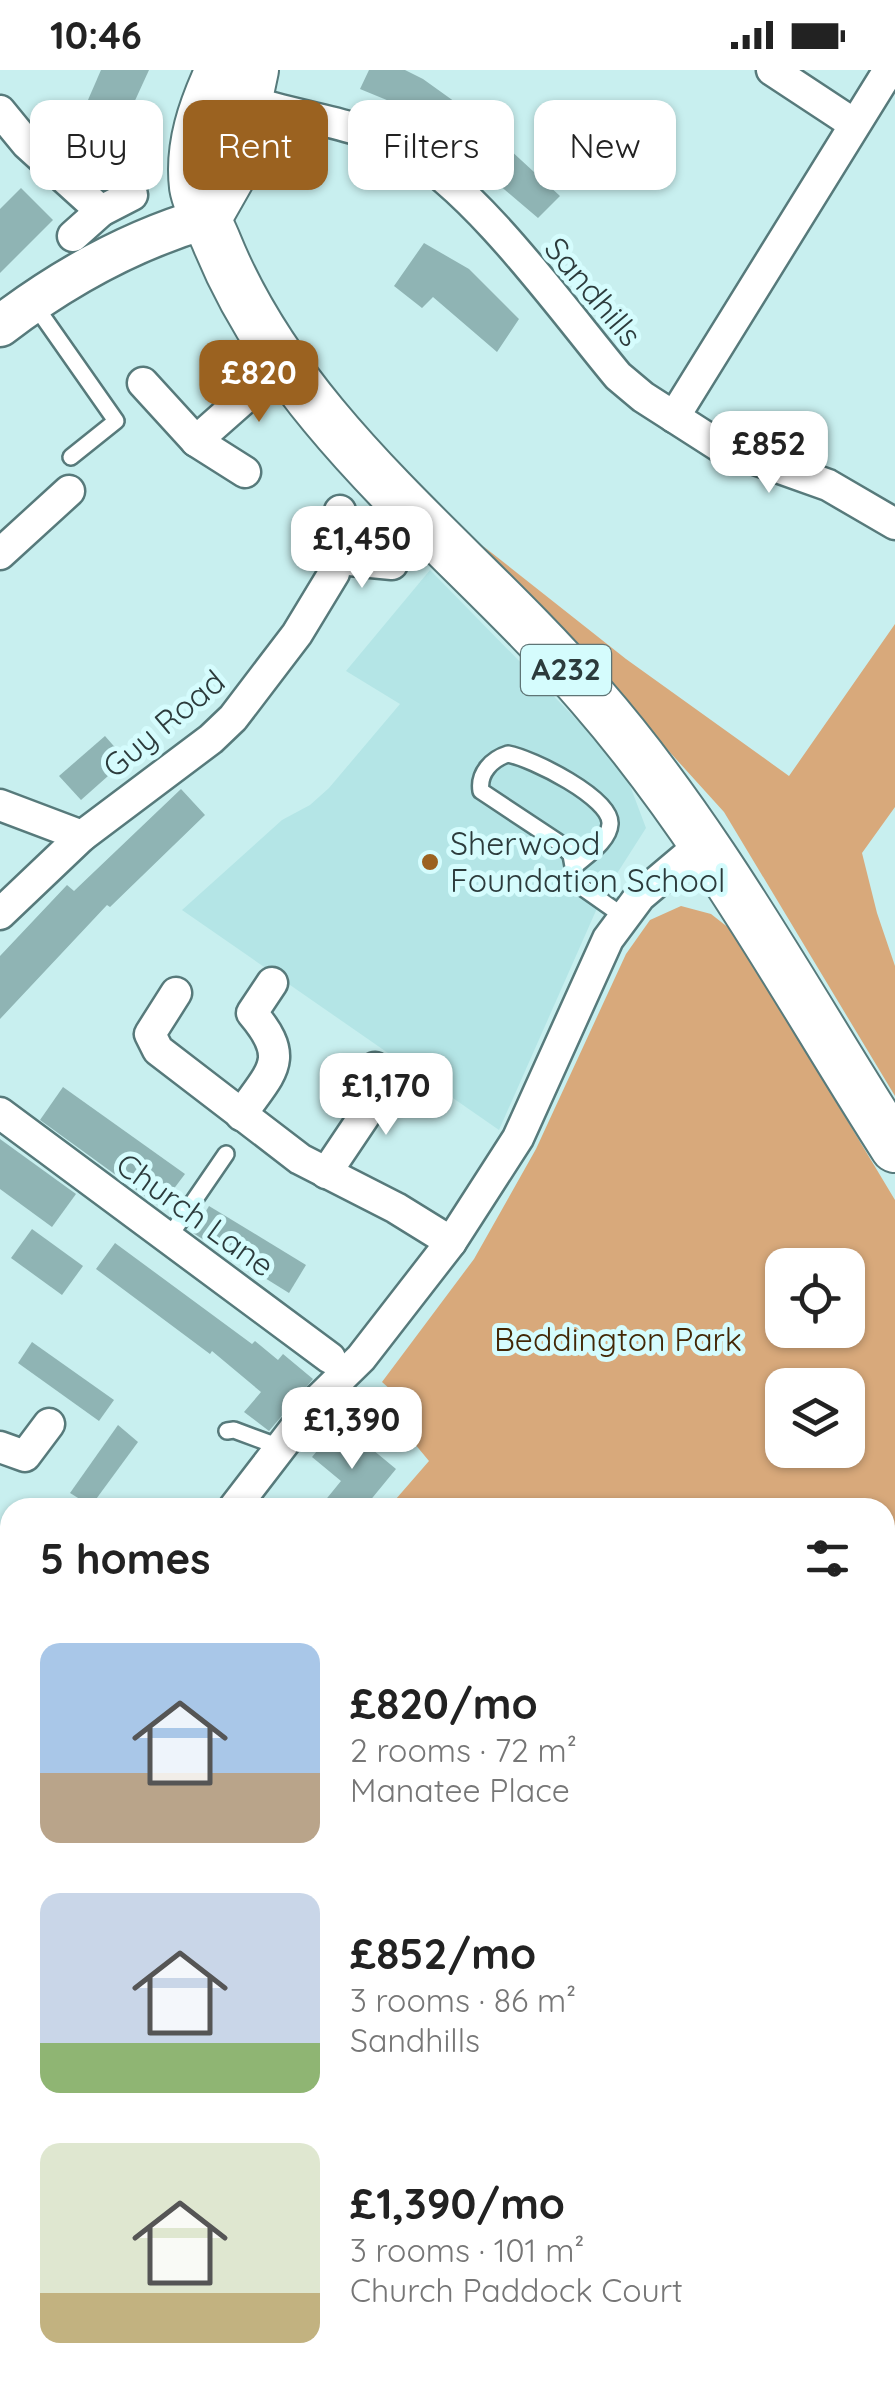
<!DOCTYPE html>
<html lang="en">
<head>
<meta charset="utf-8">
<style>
  :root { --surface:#fff; --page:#f2f2f2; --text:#222; --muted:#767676; --accent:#9b6220 }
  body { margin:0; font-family:Quicksand,sans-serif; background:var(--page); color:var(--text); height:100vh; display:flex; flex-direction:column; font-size:38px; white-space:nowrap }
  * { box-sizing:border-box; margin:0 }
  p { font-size:32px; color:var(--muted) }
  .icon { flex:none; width:55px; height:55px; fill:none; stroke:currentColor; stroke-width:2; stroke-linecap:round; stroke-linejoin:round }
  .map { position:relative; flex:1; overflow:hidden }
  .drawer { position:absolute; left:0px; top:1428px; width:895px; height:892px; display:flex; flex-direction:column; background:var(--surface); border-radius:30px 30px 0 0; box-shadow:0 2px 8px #0004 }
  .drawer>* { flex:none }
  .hud { position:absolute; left:30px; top:30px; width:835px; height:90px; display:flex; gap:20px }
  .fabs { position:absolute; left:765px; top:1178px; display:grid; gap:20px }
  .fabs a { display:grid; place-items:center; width:100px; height:100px; border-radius:20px; background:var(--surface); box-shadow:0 2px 8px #0004; font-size:50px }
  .price { position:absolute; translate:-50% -85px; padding:0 22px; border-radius:20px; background:#fff; color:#222; font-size:32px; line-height:65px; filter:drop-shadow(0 2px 5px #0008) }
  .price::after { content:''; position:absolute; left:50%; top:60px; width:30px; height:22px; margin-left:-15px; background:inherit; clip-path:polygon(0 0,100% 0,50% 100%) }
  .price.current { background:var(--accent); color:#fff }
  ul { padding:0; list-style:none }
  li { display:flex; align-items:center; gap:30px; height:250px; padding:0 40px }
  li span { display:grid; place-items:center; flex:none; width:280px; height:200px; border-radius:20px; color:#555 }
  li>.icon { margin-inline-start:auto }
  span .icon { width:120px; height:120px; fill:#fffc; stroke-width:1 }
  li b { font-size:42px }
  h2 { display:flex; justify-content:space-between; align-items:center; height:120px; padding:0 40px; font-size:42px }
  .chip { padding:0 35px; border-radius:20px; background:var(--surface); box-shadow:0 2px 8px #0004; font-size:35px; line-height:90px }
  .chip.current { background:var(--accent); color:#fff }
  .status { display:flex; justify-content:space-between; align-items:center; height:70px; padding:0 50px; background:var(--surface); direction:ltr }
  .status svg { height:28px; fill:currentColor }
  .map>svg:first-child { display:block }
  .built { fill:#b4e5e6 }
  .green { fill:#d8a97b; fill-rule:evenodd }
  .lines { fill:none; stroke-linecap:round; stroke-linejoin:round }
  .river { stroke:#dd974e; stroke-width:45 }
  .building { fill:#8fb4b4 }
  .service-casing { stroke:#577a7b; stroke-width:20 }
  .minor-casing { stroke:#577a7b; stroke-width:35 }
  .secondary-casing { stroke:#577a7b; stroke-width:45 }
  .trunk-casing { stroke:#577a7b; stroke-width:52 }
  .service { stroke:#fff; stroke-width:15 }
  .minor { stroke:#fff; stroke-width:30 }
  .secondary { stroke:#fff; stroke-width:40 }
  .trunk { stroke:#fff; stroke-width:48 }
  .poi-dot { fill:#9b6220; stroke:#d5fcfd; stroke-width:4 }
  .labels { text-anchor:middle; stroke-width:10; stroke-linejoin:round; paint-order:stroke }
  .shield { fill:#d5fcfd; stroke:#5f7576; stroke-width:2.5 }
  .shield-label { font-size:30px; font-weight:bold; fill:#2c3b3c }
  .street-label { font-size:32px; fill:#2c3b3c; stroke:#d5fcfd }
  .poi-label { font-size:32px; fill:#2c3b3c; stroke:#d5fcfd; text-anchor:start }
  .park-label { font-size:32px; fill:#432706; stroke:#d5fcfd }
</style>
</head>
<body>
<div class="status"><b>10:46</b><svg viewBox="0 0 49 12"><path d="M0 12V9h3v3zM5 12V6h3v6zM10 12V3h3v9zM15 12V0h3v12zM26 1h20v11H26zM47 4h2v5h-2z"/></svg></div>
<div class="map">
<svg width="895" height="2319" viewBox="0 0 895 2319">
  <rect width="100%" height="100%" fill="#c8efef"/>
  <g class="built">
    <polygon points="430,500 623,697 646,758 602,827 499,1060 182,840 282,750 310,735 329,718 400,634 346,601"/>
    <polygon points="885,2092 895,2096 895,2220 885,2238"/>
    <polygon points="537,2310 844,2310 839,2319 565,2319 564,2316 547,2316"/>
  </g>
  <g class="green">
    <polygon points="483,476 626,589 789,706 895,554 895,737 862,783 877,843 895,896 895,1026 724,742"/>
    <path d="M681,836L711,844L734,862L895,1130V2096L885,2092V1438L389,1437L429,1391L390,1344L401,1329L382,1312L474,1189L536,1079L626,884L650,850ZM782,1195H848V1260H782ZM782,1315H848V1380H782Z"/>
    <polygon points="0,1522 10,1528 10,2310 346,2310 361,2319 0,2319"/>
  </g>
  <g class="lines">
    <g class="river">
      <polyline points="0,1722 10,1728"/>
      <polyline points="0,1895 10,1886"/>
    </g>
  </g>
  <g class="building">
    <polygon points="101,0 149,0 127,48 95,98 68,76"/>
    <polygon points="369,0 405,0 423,9 469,42 560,126 538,148 411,40 360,19"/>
    <polygon points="21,118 53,150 0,203 0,139"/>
    <polygon points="424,173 469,199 519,249 497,282 433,227 422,238 394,216"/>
    <polygon points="105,666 126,690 81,730 59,706"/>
    <polygon points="181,719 205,745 110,837 107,835 0,949 0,886 67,815 74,821"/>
    <polygon points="63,1017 185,1104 160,1137 40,1050"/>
    <polygon points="0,1069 76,1124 52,1157 0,1119"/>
    <polygon points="209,1136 306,1195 289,1223 193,1163"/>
    <polygon points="32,1159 83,1196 62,1225 11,1188"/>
    <polygon points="115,1173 252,1274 255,1271 278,1290 283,1284 313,1309 269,1361 244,1342 261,1322 212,1281 210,1284 96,1199"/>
    <polygon points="32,1272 114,1330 99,1351 18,1293"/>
    <polygon points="118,1355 138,1372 91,1436 70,1423"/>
    <polygon points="336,1358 362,1380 367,1375 396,1399 364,1438 319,1438 341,1411 312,1387"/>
  </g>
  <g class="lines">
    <g class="service-casing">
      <g id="service">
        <polyline points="34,234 116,351 71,387"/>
        <path d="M575,796C587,785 609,771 610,754C612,728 531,688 508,684C492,689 478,703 481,721L561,774L571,785L576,813L623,846"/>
        <polyline points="167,1170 226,1084"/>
        <polyline points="227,1361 234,1360 280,1377"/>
        <polyline points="885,1782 895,1789"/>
        <polyline points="885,2143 895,2150"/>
        <polyline points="745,2310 760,2319"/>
      </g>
    </g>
    <g class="minor-casing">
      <g id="minor">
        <polyline points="772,0 854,54"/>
        <path d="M249,31C299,48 355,52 402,78C476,118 563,240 618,306L643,327L721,377L828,415L895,454"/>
        <polyline points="0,41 27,74 101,141"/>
        <polyline points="73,166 101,141 132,125"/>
        <polyline points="143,313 196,371 245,402"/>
        <polyline points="674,347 889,0"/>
        <polyline points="196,371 283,294"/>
        <polyline points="0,484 69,421"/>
        <polyline points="339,489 392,494"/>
        <polyline points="0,735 82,766"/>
        <polyline points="0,844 82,766 211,669 233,648 297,564 334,503 341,474 340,441"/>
        <polyline points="176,923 150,964 158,980 300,1089 396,1138 451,1172"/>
        <polyline points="0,1043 330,1288"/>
        <path d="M241,1045C271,1001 292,990 252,943L272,913"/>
        <polyline points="326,1103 369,1039 364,1022 375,998"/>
        <polyline points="0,1377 25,1386 49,1354"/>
        <polyline points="234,1438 313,1335 361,1288 451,1172 518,1068 608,869 640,826 704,772"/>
        <polyline points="885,2266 895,2248"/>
        <polyline points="854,2319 859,2310"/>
      </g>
    </g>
    <g class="secondary-casing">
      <path id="secondary" d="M0,256C63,208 131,170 207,148"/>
    </g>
    <g class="trunk-casing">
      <g id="trunk">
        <path d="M220,0C203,37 189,75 194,117C197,135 210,155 217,173C293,360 463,477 591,626C711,764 797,925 895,1078"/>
        <polyline points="207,148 232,104 254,0"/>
      </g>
    </g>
    <use href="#service" class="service"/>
    <use href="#minor" class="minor"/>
    <use href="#secondary" class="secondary"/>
    <use href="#trunk" class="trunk"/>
  </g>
  <circle class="poi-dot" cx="430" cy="792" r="10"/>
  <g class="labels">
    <rect class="shield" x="521" y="575" width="90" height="50" rx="8"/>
    <g class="shield-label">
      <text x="566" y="610">A232</text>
    </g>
    <g class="street-label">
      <text transform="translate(593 222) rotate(50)" y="11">Sandhills</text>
      <text transform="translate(164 654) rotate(-40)" y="11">Guy Road</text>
      <text transform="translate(195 1145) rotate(36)" y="11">Church Lane</text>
    </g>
    <g class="poi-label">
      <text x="450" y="785">Sherwood<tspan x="450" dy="37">Foundation School</tspan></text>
    </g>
    <g class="park-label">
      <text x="618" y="1281">Beddington Park</text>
    </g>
  </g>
</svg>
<div class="fabs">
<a><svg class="icon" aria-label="locate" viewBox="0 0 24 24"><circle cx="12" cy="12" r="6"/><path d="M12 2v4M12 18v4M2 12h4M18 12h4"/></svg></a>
<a><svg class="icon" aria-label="layers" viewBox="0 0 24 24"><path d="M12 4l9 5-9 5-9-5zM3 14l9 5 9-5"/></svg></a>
</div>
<b class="price current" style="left:259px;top:355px">£820</b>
<b class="price" style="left:769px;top:426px">£852</b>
<b class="price" style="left:362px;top:521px">£1,450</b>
<b class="price" style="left:386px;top:1068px">£1,170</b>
<b class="price" style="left:352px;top:1402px">£1,390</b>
<div class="hud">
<a class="chip">Buy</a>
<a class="chip current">Rent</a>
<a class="chip">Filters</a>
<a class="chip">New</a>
</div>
<section class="drawer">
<h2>5 homes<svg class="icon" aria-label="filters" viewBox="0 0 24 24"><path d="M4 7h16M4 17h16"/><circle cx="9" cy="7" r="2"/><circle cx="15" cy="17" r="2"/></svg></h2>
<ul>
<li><span style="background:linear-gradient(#a9c7e8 65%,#b9a48a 0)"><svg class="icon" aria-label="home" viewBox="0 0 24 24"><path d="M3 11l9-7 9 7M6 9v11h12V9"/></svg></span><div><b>£820/mo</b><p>2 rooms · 72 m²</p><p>Manatee Place</p></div></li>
<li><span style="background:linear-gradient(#c9d6e8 75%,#8fb573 0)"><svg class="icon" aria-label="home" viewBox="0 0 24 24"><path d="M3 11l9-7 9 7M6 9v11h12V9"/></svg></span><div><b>£852/mo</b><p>3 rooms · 86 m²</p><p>Sandhills</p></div></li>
<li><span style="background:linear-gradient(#dfe7d0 75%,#c2b280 0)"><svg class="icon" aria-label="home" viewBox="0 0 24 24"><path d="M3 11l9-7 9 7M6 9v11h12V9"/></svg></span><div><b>£1,390/mo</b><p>3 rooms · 101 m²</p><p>Church Paddock Court</p></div></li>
</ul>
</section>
</div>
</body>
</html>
